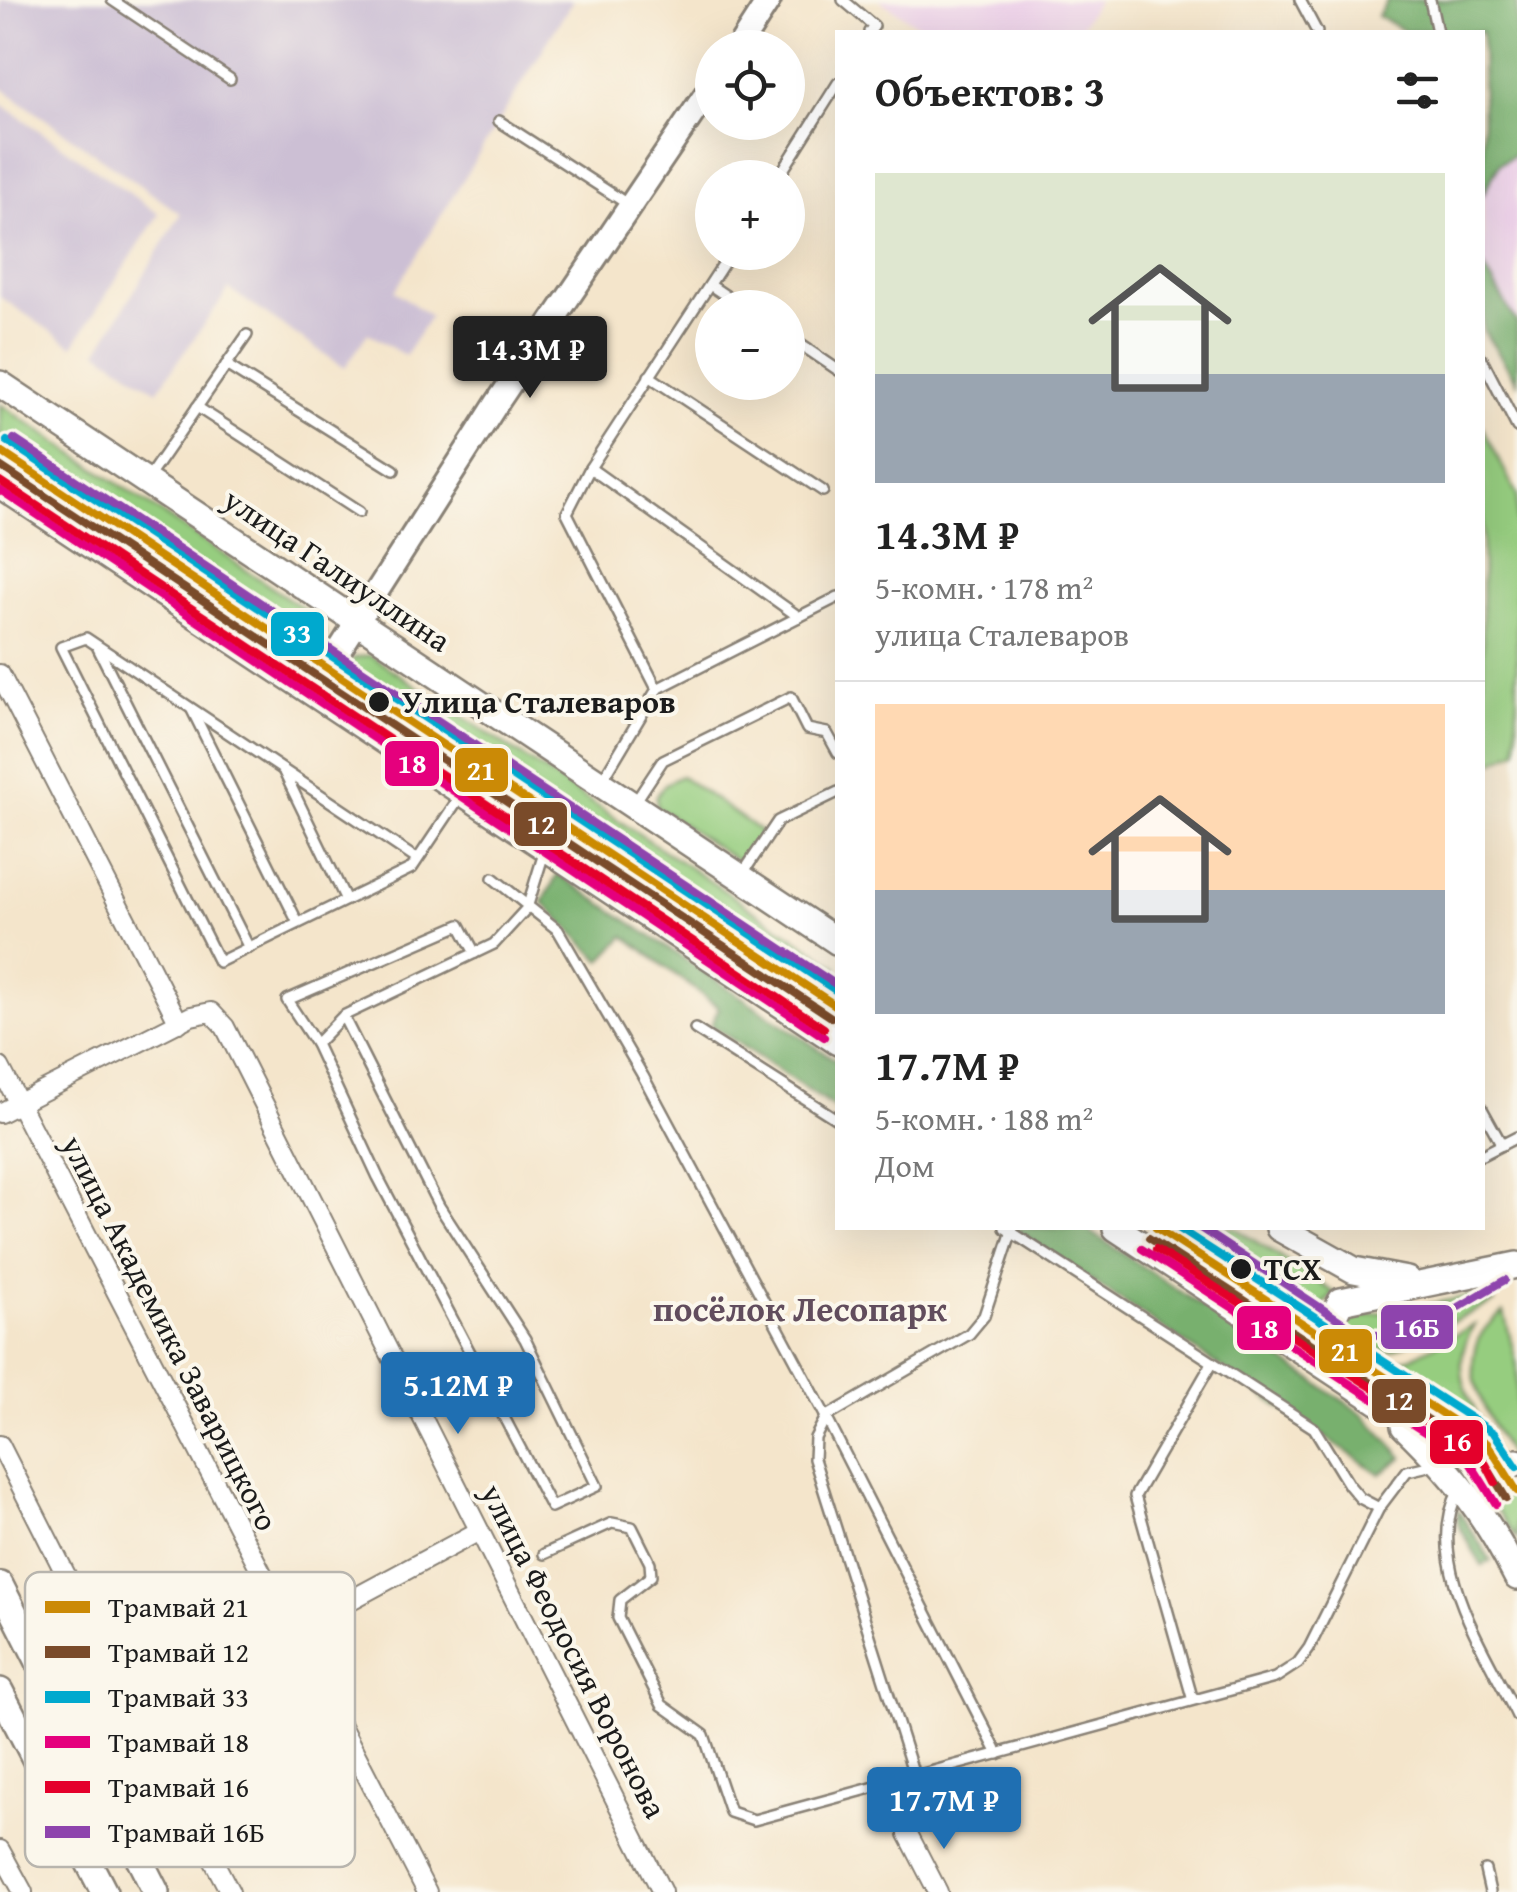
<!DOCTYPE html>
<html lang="ru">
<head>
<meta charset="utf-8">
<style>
  :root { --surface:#fff; --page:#f2f2f2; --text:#222; --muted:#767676; --line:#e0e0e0; --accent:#1f6fb2 }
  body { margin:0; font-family:"Gentium Book Plus",serif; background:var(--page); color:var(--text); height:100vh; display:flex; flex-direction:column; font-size:38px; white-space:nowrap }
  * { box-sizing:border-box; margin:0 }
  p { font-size:32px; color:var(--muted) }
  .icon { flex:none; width:55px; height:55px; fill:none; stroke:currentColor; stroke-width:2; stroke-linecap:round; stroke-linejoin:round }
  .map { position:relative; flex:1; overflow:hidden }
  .sheet { position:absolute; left:835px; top:30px; width:650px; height:1200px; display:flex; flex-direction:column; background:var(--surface); border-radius:0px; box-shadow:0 10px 40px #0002 }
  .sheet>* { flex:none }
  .controls { position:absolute; left:695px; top:30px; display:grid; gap:20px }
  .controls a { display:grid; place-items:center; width:110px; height:110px; border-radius:50%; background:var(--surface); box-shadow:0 10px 40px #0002; font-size:50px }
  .price { position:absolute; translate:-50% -85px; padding:0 22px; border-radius:10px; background:var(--accent); color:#fff; font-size:32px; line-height:65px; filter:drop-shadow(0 2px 5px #0008) }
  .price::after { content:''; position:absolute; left:50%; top:60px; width:30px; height:22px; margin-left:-15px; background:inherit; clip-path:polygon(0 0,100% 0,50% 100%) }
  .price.current { background:#222; color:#fff }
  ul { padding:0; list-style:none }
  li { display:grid; align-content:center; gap:20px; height:530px; padding:0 40px }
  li+li { border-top:2px solid var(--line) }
  li span { display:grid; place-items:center; height:310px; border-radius:0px; color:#555 }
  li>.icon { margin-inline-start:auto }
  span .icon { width:180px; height:180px; fill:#fffc; stroke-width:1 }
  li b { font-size:42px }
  h2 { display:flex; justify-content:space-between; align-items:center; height:120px; padding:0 40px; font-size:42px }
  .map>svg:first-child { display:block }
  .built { fill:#edd1e9 }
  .industrial { fill:#ccbfd4 }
  .green { fill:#96cd7f; stroke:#59744e; stroke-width:2.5 }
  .forest { fill:#78b06e; stroke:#4a6645; stroke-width:2.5 }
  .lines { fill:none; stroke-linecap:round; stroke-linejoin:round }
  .service-casing { stroke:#888074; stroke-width:14 }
  .minor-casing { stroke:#888074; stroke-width:22 }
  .secondary-casing { stroke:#888074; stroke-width:28 }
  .primary-casing { stroke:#888074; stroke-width:30 }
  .service { stroke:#fff; stroke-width:9 }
  .minor { stroke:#fff; stroke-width:18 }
  .secondary { stroke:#fff; stroke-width:22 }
  .primary { stroke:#fff; stroke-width:25 }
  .tram-1-casing { stroke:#fbf7ec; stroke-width:15 }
  .tram-2-casing { stroke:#fbf7ec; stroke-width:15 }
  .tram-3-casing { stroke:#fbf7ec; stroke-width:15 }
  .tram-4-casing { stroke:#fbf7ec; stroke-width:15 }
  .tram-5-casing { stroke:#fbf7ec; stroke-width:15 }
  .tram-6-casing { stroke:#fbf7ec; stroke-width:15 }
  .tram-1 { stroke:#cb8a06; stroke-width:8 }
  .tram-2 { stroke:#7a4b2a; stroke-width:8 }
  .tram-3 { stroke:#00a9ce; stroke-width:8 }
  .tram-4 { stroke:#e5007d; stroke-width:8 }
  .tram-5 { stroke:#e4002b; stroke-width:8 }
  .tram-6 { stroke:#8e44ad; stroke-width:8 }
  .stop-dot { fill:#1c1c1c; stroke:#fbf7ec; stroke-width:4 }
  .labels { text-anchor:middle; stroke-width:8; stroke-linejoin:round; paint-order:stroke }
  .street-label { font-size:32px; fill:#1c1c1c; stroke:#fbf7ec }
  .stop-label { font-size:32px; font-weight:bold; fill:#1c1c1c; stroke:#fbf7ec; text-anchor:start }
  .neighbourhood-label { font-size:35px; font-weight:bold; fill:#614d5d; stroke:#fbf7ec }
  .key { fill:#fbf7ec; stroke:#b8b5ae; stroke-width:2.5 }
  .key-label { font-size:28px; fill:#1c1c1c }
  .line-badge { stroke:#fbf7ec; stroke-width:4 }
  .badge-label { font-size:28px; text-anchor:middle; font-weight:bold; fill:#fff }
</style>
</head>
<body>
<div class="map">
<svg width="1517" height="1892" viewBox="0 0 1517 1892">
  <rect width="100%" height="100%" fill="#fbf7ec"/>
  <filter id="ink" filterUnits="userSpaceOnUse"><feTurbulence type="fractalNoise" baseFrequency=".01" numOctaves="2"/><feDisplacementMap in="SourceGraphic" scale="20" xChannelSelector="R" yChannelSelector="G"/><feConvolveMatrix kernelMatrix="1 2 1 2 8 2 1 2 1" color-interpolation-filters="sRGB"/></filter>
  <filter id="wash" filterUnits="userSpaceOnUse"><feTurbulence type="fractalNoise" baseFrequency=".0048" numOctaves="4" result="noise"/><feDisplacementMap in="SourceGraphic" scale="40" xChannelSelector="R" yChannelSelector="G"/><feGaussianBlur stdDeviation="2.25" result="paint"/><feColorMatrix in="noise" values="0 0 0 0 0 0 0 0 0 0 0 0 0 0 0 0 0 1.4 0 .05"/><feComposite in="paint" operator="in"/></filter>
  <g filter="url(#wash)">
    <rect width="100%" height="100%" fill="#f4e5cb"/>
    <g class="built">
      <polygon points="879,0 1098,0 1077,32 929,32"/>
      <polygon points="1517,77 1517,345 1483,280 1483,95"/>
    </g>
    <g class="industrial">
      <polygon points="0,0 573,0 395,291 430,316 405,356 368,333 345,368 229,289 157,391 98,351 181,214 0,87"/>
      <polygon points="0,103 159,214 73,346 0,297"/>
    </g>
    <g class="green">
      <polygon points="0,404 317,618 326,633 317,659 0,448"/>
      <polygon points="1482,426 1517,495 1517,750 1483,767"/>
      <polygon points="370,655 837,966 837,1007 344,678 342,670 354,658"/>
      <polygon points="681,776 760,831 761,838 747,857 736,860 657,807 656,797 665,784"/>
      <polygon points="1170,1228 1235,1228 1335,1293 1310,1318"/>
      <polygon points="1477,1295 1494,1302 1391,1351 1365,1348 1334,1335 1342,1323 1359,1317"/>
      <path d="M1504,1312L1517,1366V1452L1511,1459C1487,1413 1443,1351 1504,1312Z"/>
      <path d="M1474,1325C1450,1365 1465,1393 1486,1431L1377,1365L1410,1358Z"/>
      <polygon points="1513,1491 1517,1495 1517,1538 1485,1493"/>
    </g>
    <g class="forest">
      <polygon points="1388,0 1517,0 1517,153 1499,164 1483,195 1482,32 1444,32 1442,29 1406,32 1378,16"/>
      <polygon points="1482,264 1517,323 1517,382 1483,330"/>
      <polygon points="558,874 837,1061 837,1110 711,1025 719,1008 625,936 601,961 543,902"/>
      <polygon points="1013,1228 1085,1228 1363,1414 1403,1457 1380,1474"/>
      <polygon points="1457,1509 1491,1560 1482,1566 1458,1524"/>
    </g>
  </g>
  <g filter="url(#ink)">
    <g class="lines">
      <g class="service-casing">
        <g id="service">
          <polyline points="112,0 230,79"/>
          <polyline points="843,0 874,26 869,32"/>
          <polyline points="1300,0 1317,32"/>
          <polyline points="1430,0 1437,32"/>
          <polyline points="499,121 629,205"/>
          <polyline points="778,178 838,83"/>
          <polyline points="731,252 590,468 567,513 657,689 838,597"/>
          <polyline points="710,285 744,308"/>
          <polyline points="788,336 838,370"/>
          <polyline points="1482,359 1517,427"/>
          <polyline points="226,365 394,470"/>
          <polyline points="649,376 823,491"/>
          <polyline points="197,407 359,512"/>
          <polyline points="590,468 799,617"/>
          <polyline points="148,478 247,335"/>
          <polyline points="98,648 249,948"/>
          <polyline points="192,710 298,923"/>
          <polyline points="284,772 346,900"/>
          <polyline points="602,781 657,689"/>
          <polyline points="634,804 663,760 791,697 807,729 827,733 838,753"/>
          <polyline points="415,858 86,638 61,647 219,962 412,868 461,795"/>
          <polyline points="741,876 778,821 838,792"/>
          <polyline points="493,878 558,930 643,1076 826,1417 998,1754"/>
          <polyline points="343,1016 439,1206 525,1339 597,1486 551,1507 378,1177 316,1044 343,1016 494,944 527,908 544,853"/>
          <polyline points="695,1029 838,1120"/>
          <polyline points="316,1044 287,1000 460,925 475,953"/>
          <polyline points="1482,1109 1502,1145"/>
          <polyline points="1482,1155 1517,1137"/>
          <polyline points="1005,1228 1314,1428 1349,1485 1360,1498 1379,1508 1407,1471 1433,1465"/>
          <path d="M1459,1490C1421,1560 1487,1653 1517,1716"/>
          <polyline points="544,1554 612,1523 632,1527 650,1563 651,1576 620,1600 618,1618 662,1705 704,1735 730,1812 754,1820 1275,1678 1298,1663 1309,1648 1379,1508"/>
          <polyline points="1192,1697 1135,1496 1212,1363"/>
          <polyline points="915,1778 814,1459 815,1438 826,1417 969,1334 984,1316 1013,1228"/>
          <polyline points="1485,1870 1490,1892"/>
        </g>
      </g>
      <g class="minor-casing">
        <g id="minor">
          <polyline points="0,674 179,1023"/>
          <polyline points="0,1067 427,1892"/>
          <polyline points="0,1113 191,1016 211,1012 225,1027 662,1892"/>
          <polyline points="0,1445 137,1715 479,1531"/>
          <polyline points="137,1715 230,1892"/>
          <polyline points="908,1834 938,1892"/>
          <polyline points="0,1850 23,1892"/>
        </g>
      </g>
      <g class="secondary-casing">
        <g id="secondary">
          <polyline points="738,48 769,0"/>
          <polyline points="312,693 497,403 712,85"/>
        </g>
      </g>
      <g class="primary-casing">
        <g id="primary">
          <polyline points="0,384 838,942"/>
          <polyline points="0,485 838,1042"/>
          <polyline points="1116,1228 1379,1402 1490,1466 1505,1468 1517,1462"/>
          <polyline points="1279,1228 1354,1270 1407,1280"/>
          <polyline points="1324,1365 1324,1334 1341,1301 1517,1265"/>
          <path d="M1404,1426C1457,1478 1483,1510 1517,1577"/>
          <polyline points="0,1585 156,1892"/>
          <polyline points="0,1691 104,1892"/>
        </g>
      </g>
      <use href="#service" class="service"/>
      <use href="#minor" class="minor"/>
      <use href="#secondary" class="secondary"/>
      <use href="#primary" class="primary"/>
      <g class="tram-1-casing">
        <g id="tram-1">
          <polyline points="0,451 838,1007"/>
          <polyline points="1156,1228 1487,1443 1517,1491"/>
        </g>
      </g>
      <g class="tram-2-casing">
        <g id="tram-2">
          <polyline points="0,466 831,1017"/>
          <polyline points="1149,1238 1478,1452 1506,1498"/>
        </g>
      </g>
      <g class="tram-3-casing">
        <g id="tram-3">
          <polyline points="7,441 838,992"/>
          <polyline points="1178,1228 1494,1433 1517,1467"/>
        </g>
      </g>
      <g class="tram-4-casing">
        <g id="tram-4">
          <polyline points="0,490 824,1037"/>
          <polyline points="1142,1249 1469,1461 1496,1504"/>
        </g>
      </g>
      <g class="tram-5-casing">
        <g id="tram-5">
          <polyline points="0,481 824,1028"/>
          <polyline points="1156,1249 1471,1451 1486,1464 1495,1482"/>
        </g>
      </g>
      <g class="tram-6-casing">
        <g id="tram-6">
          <polyline points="14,439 838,986"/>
          <path d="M1200,1228L1356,1331C1406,1349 1462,1303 1505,1280"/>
        </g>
      </g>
      <use href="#tram-1" class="tram-1"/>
      <use href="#tram-2" class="tram-2"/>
      <use href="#tram-3" class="tram-3"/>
      <use href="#tram-4" class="tram-4"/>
      <use href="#tram-5" class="tram-5"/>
      <use href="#tram-6" class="tram-6"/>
    </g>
  </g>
  <g class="stop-dot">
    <circle cx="379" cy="702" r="12"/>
    <circle cx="1241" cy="1269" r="12"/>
  </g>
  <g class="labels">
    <g class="street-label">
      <text transform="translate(337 570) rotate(34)" y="11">улица Галиуллина</text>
      <text transform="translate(170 1333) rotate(63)" y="11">улица Академика Заварицкого</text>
      <text transform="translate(574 1651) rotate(63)" y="11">улица Феодосия Воронова</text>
    </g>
    <g class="stop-label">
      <text x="402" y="713">Улица Сталеваров</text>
      <text x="1264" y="1280">ТСХ</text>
    </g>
    <g class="neighbourhood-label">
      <text x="800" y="1321">посёлок Лесопарк</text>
    </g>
  </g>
  <rect x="25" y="1572" width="330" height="295" rx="15" class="key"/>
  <rect x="45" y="1601" width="45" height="12" fill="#cb8a06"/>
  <rect x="45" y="1646" width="45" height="12" fill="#7a4b2a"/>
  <rect x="45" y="1691" width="45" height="12" fill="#00a9ce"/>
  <rect x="45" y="1736" width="45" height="12" fill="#e5007d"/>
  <rect x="45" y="1781" width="45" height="12" fill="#e4002b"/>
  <rect x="45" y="1826" width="45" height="12" fill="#8e44ad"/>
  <g class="key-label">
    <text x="108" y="1617">Трамвай 21</text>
    <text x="108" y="1662">Трамвай 12</text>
    <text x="108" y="1707">Трамвай 33</text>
    <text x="108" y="1752">Трамвай 18</text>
    <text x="108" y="1797">Трамвай 16</text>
    <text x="108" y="1842">Трамвай 16Б</text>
  </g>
  <g class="line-badge">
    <rect x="269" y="610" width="57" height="48" rx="10" fill="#00a9ce"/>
    <rect x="383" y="739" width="58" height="49" rx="10" fill="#e5007d"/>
    <rect x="453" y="746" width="57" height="48" rx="10" fill="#cb8a06"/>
    <rect x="512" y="800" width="57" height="48" rx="10" fill="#7a4b2a"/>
    <rect x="1379" y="1303" width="76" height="48" rx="10" fill="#8e44ad"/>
    <rect x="1235" y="1304" width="58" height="48" rx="10" fill="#e5007d"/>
    <rect x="1317" y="1327" width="57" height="48" rx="10" fill="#cb8a06"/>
    <rect x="1370" y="1377" width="58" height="48" rx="10" fill="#7a4b2a"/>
    <rect x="1428" y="1418" width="57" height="48" rx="10" fill="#e4002b"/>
  </g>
  <g class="badge-label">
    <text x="297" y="643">33</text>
    <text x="412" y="773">18</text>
    <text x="481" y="780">21</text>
    <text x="541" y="834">12</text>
    <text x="1417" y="1337">16Б</text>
    <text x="1264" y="1338">18</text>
    <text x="1345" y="1361">21</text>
    <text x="1399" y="1410">12</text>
    <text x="1457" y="1451">16</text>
  </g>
</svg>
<div class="controls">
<a><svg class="icon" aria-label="locate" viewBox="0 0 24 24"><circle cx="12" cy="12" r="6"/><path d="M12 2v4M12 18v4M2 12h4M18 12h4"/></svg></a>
<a>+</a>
<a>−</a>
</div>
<b class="price current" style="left:530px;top:401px">14.3M ₽</b>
<b class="price" style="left:458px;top:1437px">5.12M ₽</b>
<b class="price" style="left:944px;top:1852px">17.7M ₽</b>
<section class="sheet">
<h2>Объектов: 3<svg class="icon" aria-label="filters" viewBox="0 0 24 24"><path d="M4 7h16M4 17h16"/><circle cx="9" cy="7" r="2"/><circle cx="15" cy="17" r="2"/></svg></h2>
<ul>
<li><span style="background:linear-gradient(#dfe7d0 65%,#9aa5b1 0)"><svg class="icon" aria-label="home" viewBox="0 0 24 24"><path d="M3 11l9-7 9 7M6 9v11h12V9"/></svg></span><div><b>14.3M ₽</b><p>5-комн. · 178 m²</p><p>улица Сталеваров</p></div></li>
<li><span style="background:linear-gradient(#ffd9b3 60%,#9aa5b1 0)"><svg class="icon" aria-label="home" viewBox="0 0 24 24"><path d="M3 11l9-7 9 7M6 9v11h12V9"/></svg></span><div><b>17.7M ₽</b><p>5-комн. · 188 m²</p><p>Дом</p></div></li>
</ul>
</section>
</div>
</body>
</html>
